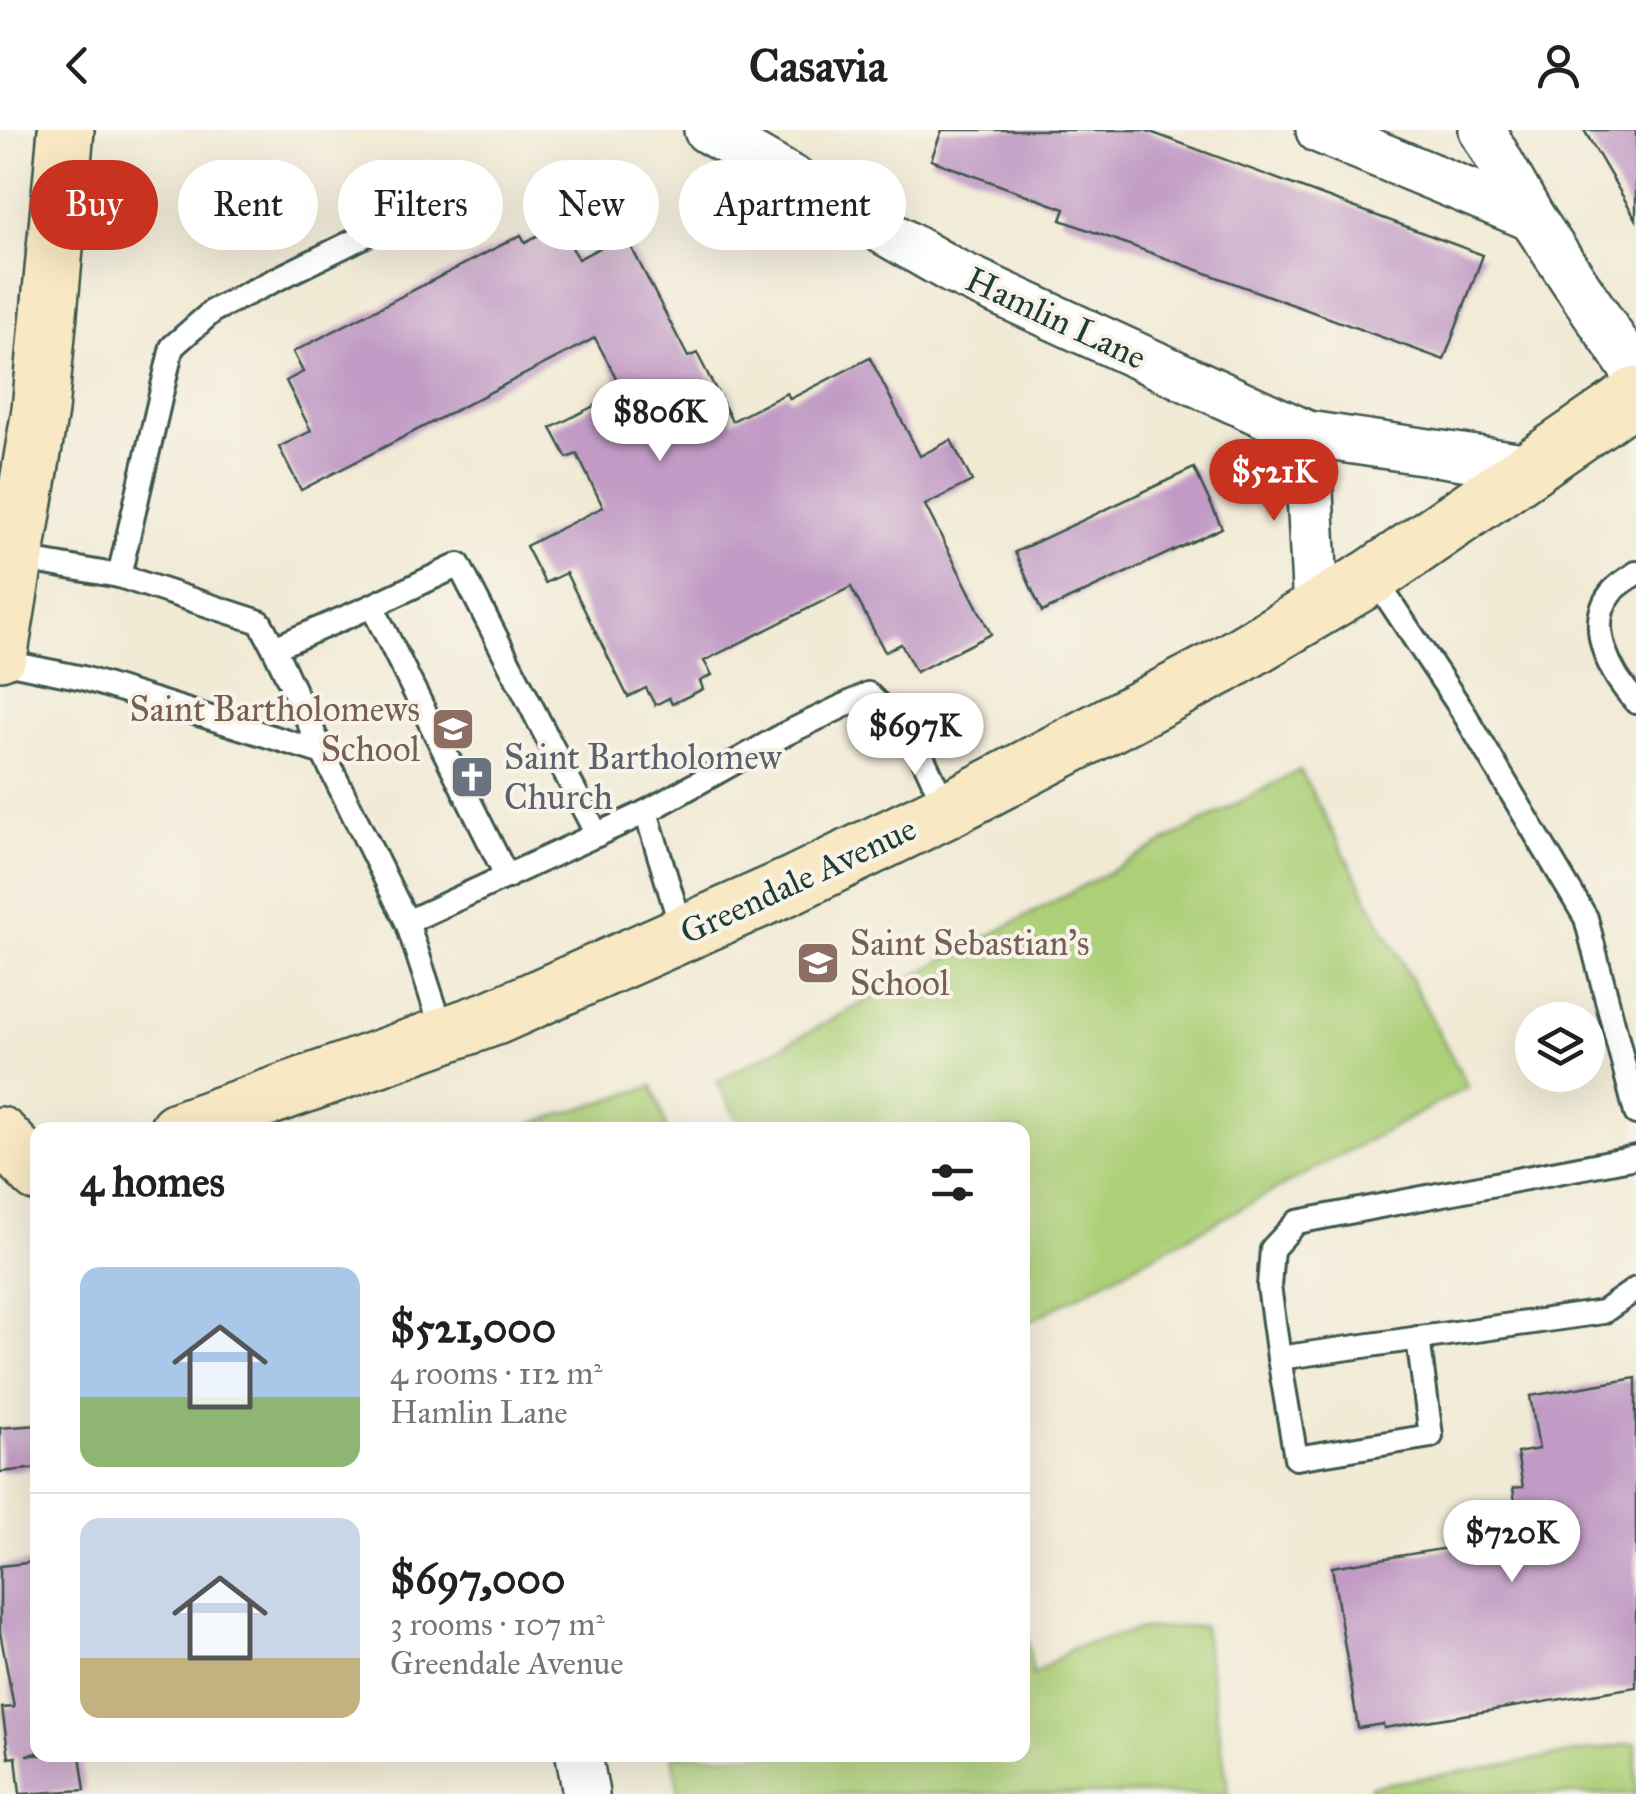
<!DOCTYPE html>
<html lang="en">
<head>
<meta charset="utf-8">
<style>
  :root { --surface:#fff; --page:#f6f6f6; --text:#202124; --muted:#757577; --line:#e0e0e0; --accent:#c8321e }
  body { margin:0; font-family:"IM FELL Great Primer",serif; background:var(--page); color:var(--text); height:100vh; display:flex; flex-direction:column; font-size:38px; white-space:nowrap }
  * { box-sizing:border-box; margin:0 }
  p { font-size:32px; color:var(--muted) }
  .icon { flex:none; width:55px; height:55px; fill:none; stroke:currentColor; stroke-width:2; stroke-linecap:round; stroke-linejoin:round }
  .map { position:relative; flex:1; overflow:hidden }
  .drawer { position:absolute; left:30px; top:992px; width:1000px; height:640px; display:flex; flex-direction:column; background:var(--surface); border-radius:20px; box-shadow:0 10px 40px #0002 }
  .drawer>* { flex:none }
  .hud { position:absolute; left:30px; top:30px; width:1000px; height:90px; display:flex; gap:20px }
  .tools { position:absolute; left:1515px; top:872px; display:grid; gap:20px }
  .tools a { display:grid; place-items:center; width:90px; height:90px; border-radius:50%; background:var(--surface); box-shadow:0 10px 40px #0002; font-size:50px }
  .price { position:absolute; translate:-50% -85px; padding:0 22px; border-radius:35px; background:#fff; color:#222; font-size:32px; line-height:65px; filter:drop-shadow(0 2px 5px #0008) }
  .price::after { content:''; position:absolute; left:50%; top:60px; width:30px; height:22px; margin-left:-15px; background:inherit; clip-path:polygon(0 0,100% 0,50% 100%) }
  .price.on { background:var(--accent); color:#fff }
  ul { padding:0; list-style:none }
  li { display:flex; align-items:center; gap:30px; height:250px; padding:0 50px }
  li+li { border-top:2px solid var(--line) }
  li span { display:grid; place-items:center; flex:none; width:280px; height:200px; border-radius:20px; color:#555 }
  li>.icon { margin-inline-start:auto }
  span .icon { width:120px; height:120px; fill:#fffc; stroke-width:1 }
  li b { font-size:42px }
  h2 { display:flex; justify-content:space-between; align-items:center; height:120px; padding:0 50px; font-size:42px }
  .tag { padding:0 35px; border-radius:45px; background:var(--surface); box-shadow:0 10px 40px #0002; font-size:35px; line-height:90px }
  .tag.on { background:var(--accent); color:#fff }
  header { display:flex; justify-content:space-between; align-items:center; height:130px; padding:0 50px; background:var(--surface); font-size:45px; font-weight:800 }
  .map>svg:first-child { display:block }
  .green { fill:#accf77; stroke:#668656; stroke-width:2.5 }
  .building { fill:#c19bc5 }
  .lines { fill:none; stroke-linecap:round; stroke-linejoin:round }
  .service-casing { stroke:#3e574c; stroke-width:28 }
  .minor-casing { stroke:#3e574c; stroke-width:50 }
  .secondary-casing { stroke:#3e574c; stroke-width:60 }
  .service { stroke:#fff; stroke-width:22 }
  .minor { stroke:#fff; stroke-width:45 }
  .secondary { stroke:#f8e8c3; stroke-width:55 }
  .labels { text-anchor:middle; stroke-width:8; stroke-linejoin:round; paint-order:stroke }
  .street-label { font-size:35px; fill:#1f3d34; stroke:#f7f3e8 }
  .education-label { font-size:35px; fill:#785e54; stroke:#f7f3e8; text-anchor:end }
  .worship-label { font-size:35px; fill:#5b616d; stroke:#f7f3e8; text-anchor:start }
</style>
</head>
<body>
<header><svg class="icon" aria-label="back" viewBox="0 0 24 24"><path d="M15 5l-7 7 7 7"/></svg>Casavia<svg class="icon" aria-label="person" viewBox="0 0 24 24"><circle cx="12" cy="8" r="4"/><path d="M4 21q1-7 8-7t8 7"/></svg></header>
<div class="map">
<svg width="1636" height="1664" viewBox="0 0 1636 1664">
  <rect width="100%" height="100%" fill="#f7f3e8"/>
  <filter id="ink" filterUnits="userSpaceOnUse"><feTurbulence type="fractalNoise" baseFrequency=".01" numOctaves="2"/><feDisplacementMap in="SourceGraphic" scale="20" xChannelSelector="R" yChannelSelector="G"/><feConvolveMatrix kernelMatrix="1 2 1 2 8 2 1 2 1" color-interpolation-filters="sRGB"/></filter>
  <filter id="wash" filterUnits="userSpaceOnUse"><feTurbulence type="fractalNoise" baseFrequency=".0048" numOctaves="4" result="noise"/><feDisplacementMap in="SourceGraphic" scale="40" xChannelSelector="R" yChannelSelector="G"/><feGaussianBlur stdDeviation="2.25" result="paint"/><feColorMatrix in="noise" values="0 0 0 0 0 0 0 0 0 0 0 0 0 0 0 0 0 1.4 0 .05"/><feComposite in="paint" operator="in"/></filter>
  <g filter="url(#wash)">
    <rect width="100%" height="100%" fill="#f1ead5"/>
    <g class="green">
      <polygon points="1300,640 1468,957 1023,1195 1022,1000 743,1000 717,951"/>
      <polygon points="653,956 667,1000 511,1000"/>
      <polygon points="1023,1482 1033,1545 1073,1518 1141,1499 1203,1496 1229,1664 679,1664 672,1625 1022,1625"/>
      <polygon points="1636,1613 1636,1664 1372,1664 1371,1656"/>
    </g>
    <g id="blocks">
      <g class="building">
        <polygon points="942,0 1145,0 1483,125 1444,230 1061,90 1065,79 931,30"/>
        <polygon points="1584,0 1636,0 1636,89"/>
        <polygon points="560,94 578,129 625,105 688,227 697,223 732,291 787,263 790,269 870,228 920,326 951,310 972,351 925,375 991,504 916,542 901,514 885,522 851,457 704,531 712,545 700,551 703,559 672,574 669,568 655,575 646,558 628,567 566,443 545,453 526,416 603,377 577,324 567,328 551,298 623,261 595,208 301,360 279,317 311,301 286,251 303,242 293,222 521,105 525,112"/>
        <polygon points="1194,338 1222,398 1042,482 1015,422"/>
        <polygon points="1636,1248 1636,1557 1384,1598 1383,1594 1358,1598 1332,1437 1520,1406 1513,1358 1523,1357 1517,1323 1539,1319 1530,1266"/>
        <polygon points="38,1295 38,1338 0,1342 0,1298"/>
        <polygon points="35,1432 38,1623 26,1625 80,1625 85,1660 20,1664 16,1627 9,1628 2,1578 14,1577 0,1502 0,1436"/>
      </g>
    </g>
  </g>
  <g filter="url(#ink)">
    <use href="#blocks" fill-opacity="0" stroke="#3e574c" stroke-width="2.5"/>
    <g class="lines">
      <g class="service-casing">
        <g id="service">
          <polyline points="17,428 119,446 260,492 274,518 372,476"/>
          <path d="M1636,443C1628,449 1617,455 1611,463C1584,497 1612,546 1636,572"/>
          <polyline points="119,446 172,217 214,180 472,53"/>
          <polyline points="1373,446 1462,580 1586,788 1636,983"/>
          <polyline points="274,518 323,623"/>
          <polyline points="0,531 83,548 323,623 407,792 444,905"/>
          <polyline points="646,682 683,803"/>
          <polyline points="507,747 372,476 459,435 597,705"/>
          <polyline points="407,792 646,682 787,603 868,564 914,609 947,680"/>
          <polyline points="1636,1027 1297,1092 1272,1119 1269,1156 1279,1228 1603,1182 1636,1159"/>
          <polyline points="1279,1228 1296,1328 1431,1306 1418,1208"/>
        </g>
      </g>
      <g class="minor-casing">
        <g id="minor">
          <polyline points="707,0 953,141 1307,304 1530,337"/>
          <polyline points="1319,0 1532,88"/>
          <polyline points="1482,0 1532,88 1636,244"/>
          <polyline points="1307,304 1316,480"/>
          <polyline points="579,1625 586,1664"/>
        </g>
      </g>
      <g class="secondary-casing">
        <g id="secondary">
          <polyline points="0,522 40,280 66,0"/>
          <polyline points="177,1000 495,887 790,756 947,680 1220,537 1373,446 1636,265"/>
          <polyline points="0,1005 38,1044"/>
        </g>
      </g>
      <use href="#service" class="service"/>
      <use href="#minor" class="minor"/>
      <use href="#secondary" class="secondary"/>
    </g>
  </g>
  <defs>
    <g id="school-square" transform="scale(2.25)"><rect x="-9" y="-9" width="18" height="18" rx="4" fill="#8d6e63" stroke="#f7f3e8"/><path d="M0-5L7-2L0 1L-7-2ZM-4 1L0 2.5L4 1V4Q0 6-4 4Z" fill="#fff"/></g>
    <g id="church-square" transform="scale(2.25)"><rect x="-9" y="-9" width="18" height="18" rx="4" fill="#6b7280" stroke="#f7f3e8"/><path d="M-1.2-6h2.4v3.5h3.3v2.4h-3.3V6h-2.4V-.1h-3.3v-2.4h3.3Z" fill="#fff"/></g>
  </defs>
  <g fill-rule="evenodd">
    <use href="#school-square" x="453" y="599"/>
    <use href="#church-square" x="472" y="647"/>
    <use href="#school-square" x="818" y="833"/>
  </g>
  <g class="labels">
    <g class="street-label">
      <text transform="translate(1056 188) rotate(25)" y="12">Hamlin Lane</text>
      <text transform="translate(798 750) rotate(-25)" y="12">Greendale Avenue</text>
    </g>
    <g class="education-label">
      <text x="420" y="591">Saint Bartholomews<tspan x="420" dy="40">School</tspan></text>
      <text x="850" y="825" text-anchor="start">Saint Sebastian's<tspan x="850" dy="40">School</tspan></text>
    </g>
    <g class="worship-label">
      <text x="504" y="639">Saint Bartholomew<tspan x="504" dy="40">Church</tspan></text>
    </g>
  </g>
</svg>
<div class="tools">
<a><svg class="icon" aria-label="layers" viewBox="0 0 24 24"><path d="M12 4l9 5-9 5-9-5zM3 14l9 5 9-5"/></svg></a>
</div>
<b class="price" style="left:660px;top:334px">$806K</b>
<b class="price on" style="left:1274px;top:394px">$521K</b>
<b class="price" style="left:915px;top:648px">$697K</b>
<b class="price" style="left:1512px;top:1455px">$720K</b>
<div class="hud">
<a class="tag on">Buy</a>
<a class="tag">Rent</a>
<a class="tag">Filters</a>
<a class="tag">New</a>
<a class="tag">Apartment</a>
</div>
<section class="drawer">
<h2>4 homes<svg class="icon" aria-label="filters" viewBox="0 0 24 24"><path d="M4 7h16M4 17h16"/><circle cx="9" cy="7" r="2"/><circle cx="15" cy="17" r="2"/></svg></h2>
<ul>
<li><span style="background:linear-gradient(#a9c7e8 65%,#8fb573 0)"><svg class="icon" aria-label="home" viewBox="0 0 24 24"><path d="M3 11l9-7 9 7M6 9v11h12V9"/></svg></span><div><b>$521,000</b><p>4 rooms · 112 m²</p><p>Hamlin Lane</p></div></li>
<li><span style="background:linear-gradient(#c9d6e8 70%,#c2b280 0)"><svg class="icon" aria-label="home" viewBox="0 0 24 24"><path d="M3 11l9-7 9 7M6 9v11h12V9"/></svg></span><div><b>$697,000</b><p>3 rooms · 107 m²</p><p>Greendale Avenue</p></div></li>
</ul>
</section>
</div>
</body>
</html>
